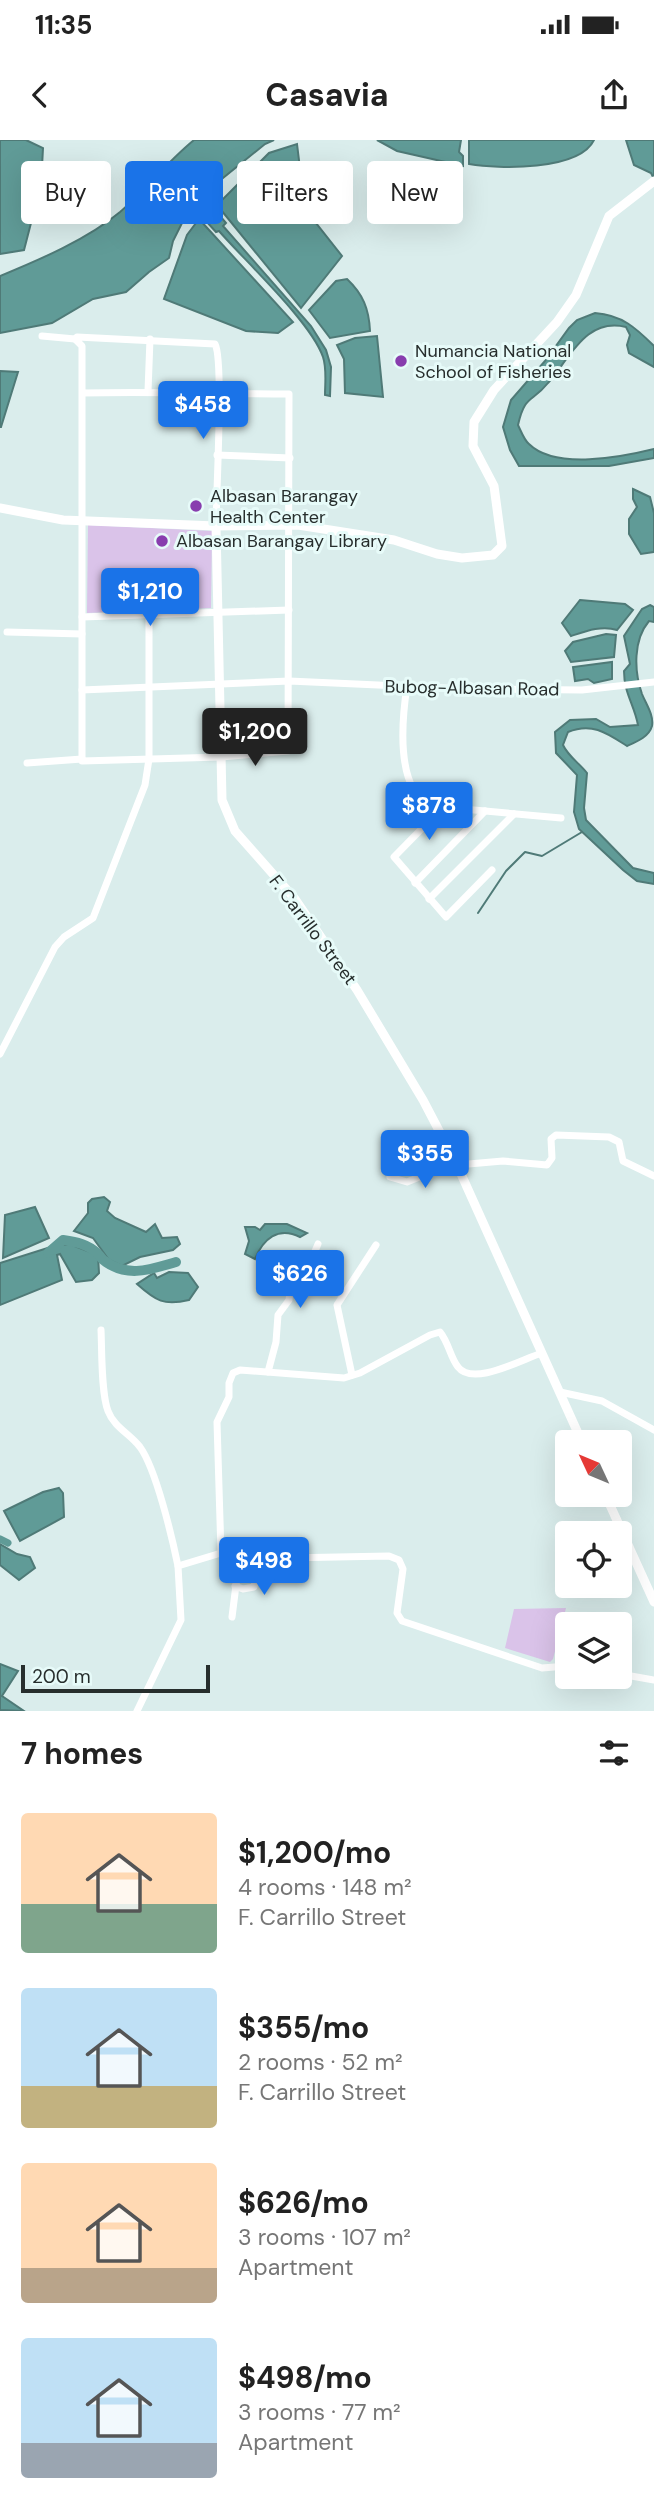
<!DOCTYPE html>
<html lang="en">
<head>
<meta charset="utf-8">
<style>
  :root { --surface:#fff; --page:#f6f6f6; --text:#222; --muted:#767676; --accent:#1a73e8 }
  body { margin:0; font-family:"DM Sans",sans-serif; background:var(--page); color:var(--text); height:100vh; display:flex; flex-direction:column; font-size:26px; white-space:nowrap }
  * { box-sizing:border-box; margin:0 }
  p { font-size:23px; color:var(--muted) }
  .icon { flex:none; width:38px; height:38px; fill:none; stroke:currentColor; stroke-width:2; stroke-linecap:round; stroke-linejoin:round }
  .map { position:relative; height:1571px; overflow:hidden }
  .drawer { display:flex; flex-direction:column; background:var(--surface); flex:1 }
  .drawer>* { flex:none }
  .banner { position:absolute; left:21px; top:21px; width:612px; height:63px; display:flex; gap:14px }
  .needle { width:46px; rotate:314deg }
  .controls { position:absolute; left:555px; top:1290px; display:grid; gap:14px }
  .controls a { display:grid; place-items:center; width:77px; height:77px; border-radius:7px; background:var(--surface); box-shadow:0 7px 28px #0002; font-size:35px }
  .scale { position:absolute; left:21px; bottom:18px; width:189px; box-sizing:border-box; padding-left:7px; border:4px solid #272e2d; border-top:0; font-size:19px; line-height:24px; white-space:nowrap; color:#272e2d; -webkit-text-stroke:5px #e7fbf9; paint-order:stroke }
  .price { position:absolute; translate:-50% -60px; padding:0 16px; border-radius:7px; background:var(--accent); color:#fff; font-size:23px; line-height:46px; filter:drop-shadow(0 2px 4px #0008) }
  .price::after { content:''; position:absolute; left:50%; top:42px; width:21px; height:16px; margin-left:-10px; background:inherit; clip-path:polygon(0 0,100% 0,50% 100%) }
  .price.current { background:#222; color:#fff }
  ul { padding:0; list-style:none }
  li { display:flex; align-items:center; gap:21px; height:175px; padding:0 21px }
  li span { display:grid; place-items:center; flex:none; width:196px; height:140px; border-radius:7px; color:#555 }
  li>.icon { margin-inline-start:auto }
  span .icon { width:84px; height:84px; fill:#fffc; stroke-width:1 }
  li b { font-size:30px }
  h2 { display:flex; justify-content:space-between; align-items:center; height:84px; padding:0 21px; font-size:30px }
  .chip { padding:0 24px; border-radius:7px; background:var(--surface); box-shadow:0 7px 28px #0002; font-size:24px; line-height:63px }
  .chip.current { background:var(--accent); color:#fff }
  .status { display:flex; justify-content:space-between; align-items:center; height:49px; padding:0 35px; background:var(--surface); direction:ltr }
  .status svg { height:19px; fill:currentColor }
  header { display:flex; justify-content:space-between; align-items:center; height:91px; padding:0 21px; background:var(--surface); font-size:32px; font-weight:700 }
  .map>svg:first-child { display:block }
  .green { fill:#dac3e9 }
  .water { fill:#609b97; stroke:#4f7a77; stroke-width:2 }
  .lines { fill:none; stroke-linecap:round; stroke-linejoin:round }
  .stream { stroke:#4f7a77; stroke-width:2 }
  .canal { stroke:#609b97; stroke-width:7 }
  .river { stroke:#609b97; stroke-width:10 }
  .minor { stroke:#fff; stroke-width:7 }
  .tertiary { stroke:#fff; stroke-width:9 }
  .poi-dot { fill:#883dae; stroke:#e7fbf9; stroke-width:2.5 }
  .labels { text-anchor:middle; stroke-width:6; stroke-linejoin:round; paint-order:stroke }
  .poi-label { font-size:18px; fill:#272e2d; stroke:#e7fbf9; text-anchor:start }
  .street-label { font-size:18px; fill:#272e2d; stroke:#e7fbf9 }
</style>
</head>
<body>
<div class="status"><b>11:35</b><svg viewBox="0 0 49 12"><path d="M0 12V9h3v3zM5 12V6h3v6zM10 12V3h3v9zM15 12V0h3v12zM26 1h20v11H26zM47 4h2v5h-2z"/></svg></div>
<header><svg class="icon" aria-label="back" viewBox="0 0 24 24"><path d="M15 5l-7 7 7 7"/></svg>Casavia<svg class="icon" aria-label="share" viewBox="0 0 24 24"><path d="M12 15V3M7 8l5-5 5 5M5 13v7h14v-7"/></svg></header>
<div class="map">
<svg width="654" height="1571" viewBox="0 0 654 1571">
  <rect width="100%" height="100%" fill="#daedec"/>
  <g class="green">
    <polygon points="88,385 212,391 211,468 87,473"/>
    <polygon points="566,1468 553,1519 550,1522 505,1508 514,1469"/>
  </g>
  <g class="water">
    <polygon points="0,0 26,0 43,8 40,64 31,83 24,110 0,114"/>
    <path d="M194,0H274L265,4L207,51L206,62L212,74L216,71L226,83L223,86L311,186L326,210L331,227L330,256L325,255C325,243 327,229 323,217C311,182 245,121 219,91L216,92L206,81L209,78L197,71L187,73L173,101L169,118L149,132L126,152L93,159L52,183L0,193V136C39,120 88,99 120,72C146,49 167,22 194,0Z"/>
    <polygon points="377,0 461,0 459,12 463,16 463,26 397,11"/>
    <path d="M469,0H594C579,31 498,29 469,24Z"/>
    <polygon points="626,0 654,0 654,39 651,33 634,25"/>
    <polygon points="297,4 305,69 342,116 301,168 217,65 269,13"/>
    <polygon points="199,79 293,182 278,193 246,191 164,159 187,95"/>
    <path d="M347,139C363,154 369,169 370,191L330,198L309,170L336,141Z"/>
    <path d="M595,173C622,175 636,188 654,206V227L629,213L627,205L630,195L626,187C586,177 570,218 548,243C532,263 525,254 518,285C521,291 524,300 529,304C555,330 622,317 654,309V318L609,326H519L510,310L503,287L511,260L545,221L569,188L577,180Z"/>
    <polygon points="377,196 383,257 345,253 344,219 337,205 355,198"/>
    <polygon points="0,231 18,232 1,287 0,287"/>
    <polygon points="633,349 650,357 654,373 654,412 641,414 629,394 629,379 637,367 633,359"/>
    <path d="M580,460L625,464L633,470L617,490C602,485 586,491 571,496L562,483Z"/>
    <path d="M650,465L654,467V482L649,481C633,500 634,531 642,554C646,564 654,575 652,586C649,597 636,602 627,606C607,593 592,582 568,592L563,605C568,616 579,623 587,633L584,668L586,680L633,728L654,733V744L637,741L623,730L579,689L574,672L577,635L556,613L555,592L570,580L596,579L610,587L638,585C634,564 624,553 624,531L630,524L624,496L642,469Z"/>
    <polygon points="606,494 616,495 614,517 571,522 565,511 573,502"/>
    <polygon points="612,522 612,539 594,543 588,539 575,541 573,527"/>
    <polygon points="104,1057 110,1062 107,1071 115,1078 146,1092 155,1084 162,1098 177,1097 180,1104 173,1110 140,1117 122,1126 109,1120 93,1098 74,1091 88,1073 88,1063 92,1059"/>
    <polygon points="35,1067 49,1098 3,1118 5,1075"/>
    <path d="M265,1084H287L307,1093L300,1097C278,1086 263,1099 255,1119L245,1114L249,1101L245,1087H255L260,1090Z"/>
    <polygon points="57,1105 72,1105 98,1115 99,1133 92,1140 76,1142 60,1114 57,1115 62,1140 0,1165 0,1123"/>
    <path d="M169,1132L188,1133L198,1147L189,1160C164,1166 156,1161 137,1144L154,1133L157,1138Z"/>
    <polygon points="59,1348 63,1353 64,1377 20,1401 4,1371 43,1352"/>
    <polygon points="0,1404 17,1414 30,1417 35,1428 19,1440 0,1425"/>
    <polygon points="0,1524 18,1531 2,1556 24,1571 0,1570"/>
  </g>
  <g class="lines">
    <polyline class="stream" points="478,773 506,731 525,712 542,716 582,692"/>
    <polyline class="canal" points="0,1399 8,1403"/>
    <path class="river" d="M48,1113L63,1100C76,1102 88,1104 98,1114C103,1119 100,1118 106,1122C129,1138 151,1129 176,1122"/>
    <g class="minor">
      <polyline points="42,196 75,199"/>
      <polyline points="148,251 150,199"/>
      <path d="M82,253C151,251 220,254 289,254L288,611L221,617L82,621V206L75,199L77,197L215,204C224,220 216,357 216,386"/>
      <polyline points="217,315 290,318"/>
      <polyline points="82,477 289,470"/>
      <polyline points="7,492 82,494"/>
      <path d="M407,546C402,579 395,648 430,666L561,678"/>
      <polyline points="82,550 289,541 467,549 582,550 654,542"/>
      <polyline points="27,623 82,619"/>
      <polyline points="443,667 394,717 446,777 492,730"/>
      <polyline points="415,743 485,671"/>
      <polyline points="429,759 514,674"/>
      <polyline points="0,914 55,807 64,797 93,778 145,645 149,619 149,474"/>
      <polyline points="457,1025 503,1021 547,1025 552,1018 551,999 556,995 609,997 619,1002 623,1021 654,1036"/>
      <polyline points="390,1037 407,1042 456,1022"/>
      <path d="M101,1190C102,1210 101,1253 108,1271C114,1287 130,1294 140,1307C156,1329 172,1397 178,1426"/>
      <polyline points="268,1232 276,1202 278,1175 289,1160 290,1152 301,1144 318,1104"/>
      <polyline points="352,1235 337,1165 376,1105"/>
      <polyline points="560,1252 602,1261 654,1290"/>
      <path d="M221,1413L217,1282L229,1257V1243L233,1233L240,1230L344,1238L360,1233L430,1195L440,1192C449,1203 450,1217 458,1227C473,1247 522,1219 542,1213"/>
      <polyline points="235,1446 243,1449 254,1447 259,1422"/>
      <polyline points="232,1477 239,1421"/>
      <polyline points="620,1534 654,1540"/>
      <polyline points="137,1571 181,1480 178,1426 221,1413 239,1421 259,1422 285,1418 389,1416 399,1420 403,1429 397,1473 402,1481 542,1528 567,1526"/>
    </g>
    <g class="tertiary">
      <polyline points="0,368 63,380 216,386 298,385 394,400 437,414 462,418 493,415 502,406 494,346 473,306 474,282 494,250 557,182 576,155 609,76 654,41"/>
      <polyline points="216,386 222,660 235,691 295,759 357,850 423,960 457,1025 582,1302"/>
      <polyline points="605,1354 654,1462"/>
    </g>
  </g>
  <g class="poi-dot">
    <circle cx="401" cy="221" r="7"/>
    <circle cx="196" cy="366" r="7"/>
    <circle cx="162" cy="401" r="7"/>
  </g>
  <g class="labels">
    <g class="poi-label">
      <text x="415" y="217">Numancia National<tspan x="415" dy="21">School of Fisheries</tspan></text>
      <text x="210" y="362">Albasan Barangay<tspan x="210" dy="21">Health Center</tspan></text>
      <text x="176" y="407">Albasan Barangay Library</text>
    </g>
    <g class="street-label">
      <text transform="translate(472 548) rotate(1)" y="6">Bubog-Albasan Road</text>
      <text transform="translate(313 790) rotate(53)" y="6">F. Carrillo Street</text>
    </g>
  </g>
</svg>
<div class="controls">
<a><svg class="needle" viewBox="-14 -14 28 28"><path d="M0-13l5 13h-10z" fill="#e53935"/><path d="M0 13l5-13h-10z" fill="#767676"/></svg></a>
<a><svg class="icon" aria-label="locate" viewBox="0 0 24 24"><circle cx="12" cy="12" r="6"/><path d="M12 2v4M12 18v4M2 12h4M18 12h4"/></svg></a>
<a><svg class="icon" aria-label="layers" viewBox="0 0 24 24"><path d="M12 4l9 5-9 5-9-5zM3 14l9 5 9-5"/></svg></a>
</div>
<div class="scale">200 m</div>
<b class="price" style="left:203px;top:301px">$458</b>
<b class="price" style="left:150px;top:488px">$1,210</b>
<b class="price current" style="left:255px;top:628px">$1,200</b>
<b class="price" style="left:429px;top:702px">$878</b>
<b class="price" style="left:425px;top:1050px">$355</b>
<b class="price" style="left:300px;top:1170px">$626</b>
<b class="price" style="left:264px;top:1457px">$498</b>
<div class="banner">
<a class="chip">Buy</a>
<a class="chip current">Rent</a>
<a class="chip">Filters</a>
<a class="chip">New</a>
</div>
</div>
<section class="drawer">
<h2>7 homes<svg class="icon" aria-label="filters" viewBox="0 0 24 24"><path d="M4 7h16M4 17h16"/><circle cx="9" cy="7" r="2"/><circle cx="15" cy="17" r="2"/></svg></h2>
<ul>
<li><span style="background:linear-gradient(#ffd9b3 65%,#7fa58c 0)"><svg class="icon" aria-label="home" viewBox="0 0 24 24"><path d="M3 11l9-7 9 7M6 9v11h12V9"/></svg></span><div><b>$1,200/mo</b><p>4 rooms · 148 m²</p><p>F. Carrillo Street</p></div></li>
<li><span style="background:linear-gradient(#bfe0f5 70%,#c2b280 0)"><svg class="icon" aria-label="home" viewBox="0 0 24 24"><path d="M3 11l9-7 9 7M6 9v11h12V9"/></svg></span><div><b>$355/mo</b><p>2 rooms · 52 m²</p><p>F. Carrillo Street</p></div></li>
<li><span style="background:linear-gradient(#ffd9b3 75%,#b9a48a 0)"><svg class="icon" aria-label="home" viewBox="0 0 24 24"><path d="M3 11l9-7 9 7M6 9v11h12V9"/></svg></span><div><b>$626/mo</b><p>3 rooms · 107 m²</p><p>Apartment</p></div></li>
<li><span style="background:linear-gradient(#bfe0f5 75%,#9aa5b1 0)"><svg class="icon" aria-label="home" viewBox="0 0 24 24"><path d="M3 11l9-7 9 7M6 9v11h12V9"/></svg></span><div><b>$498/mo</b><p>3 rooms · 77 m²</p><p>Apartment</p></div></li>
</ul>
</section>
</body>
</html>
